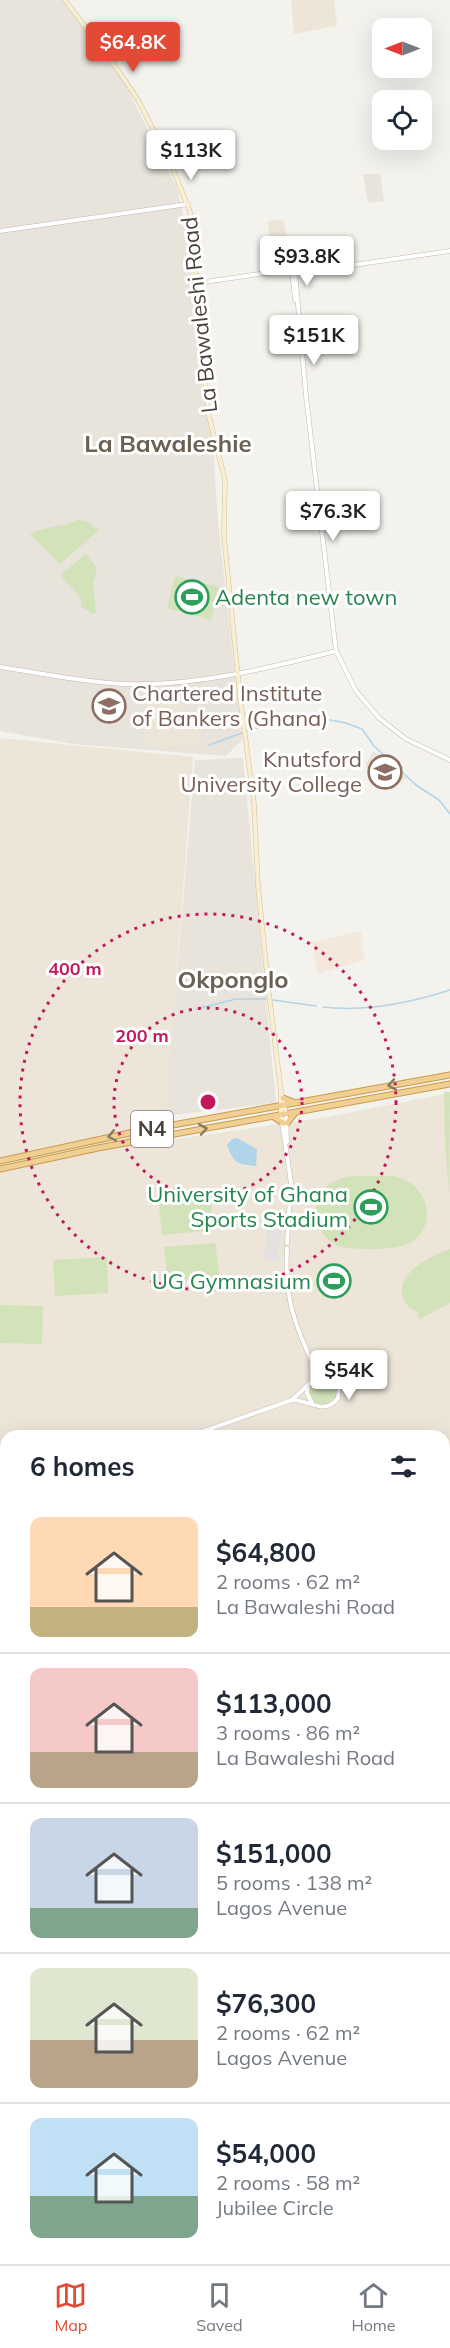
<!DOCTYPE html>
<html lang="en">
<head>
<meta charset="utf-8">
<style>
  :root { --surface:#fff; --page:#f2f2f3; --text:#1f2937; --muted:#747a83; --line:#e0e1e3; --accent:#e24a36 }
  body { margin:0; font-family:Mulish,sans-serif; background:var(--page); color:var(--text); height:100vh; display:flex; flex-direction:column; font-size:22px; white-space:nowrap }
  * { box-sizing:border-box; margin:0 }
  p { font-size:20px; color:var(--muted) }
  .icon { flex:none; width:33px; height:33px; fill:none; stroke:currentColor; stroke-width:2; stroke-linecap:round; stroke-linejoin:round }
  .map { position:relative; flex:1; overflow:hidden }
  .side { position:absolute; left:0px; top:1430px; width:450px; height:836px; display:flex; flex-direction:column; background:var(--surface); border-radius:18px 18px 0 0; box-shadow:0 6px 24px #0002 }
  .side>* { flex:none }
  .needle { width:39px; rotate:270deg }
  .buttons { position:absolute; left:372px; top:18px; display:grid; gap:12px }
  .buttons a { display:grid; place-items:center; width:60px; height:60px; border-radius:12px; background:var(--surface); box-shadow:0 6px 24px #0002; font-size:30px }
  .price { position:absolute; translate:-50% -51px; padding:0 14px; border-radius:6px; background:#fff; color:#222; font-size:20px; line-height:39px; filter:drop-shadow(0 2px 3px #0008) }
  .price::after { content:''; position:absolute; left:50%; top:36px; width:18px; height:14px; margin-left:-9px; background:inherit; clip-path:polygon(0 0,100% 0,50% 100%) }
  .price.current { background:var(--accent); color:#fff }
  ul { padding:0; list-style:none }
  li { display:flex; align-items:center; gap:18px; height:150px; padding:0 30px }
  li+li { border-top:2px solid var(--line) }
  li span { display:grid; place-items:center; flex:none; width:168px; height:120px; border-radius:12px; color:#555 }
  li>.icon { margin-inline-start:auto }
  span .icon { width:72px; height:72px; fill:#fffc; stroke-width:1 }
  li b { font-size:26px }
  h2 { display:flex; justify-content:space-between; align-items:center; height:72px; padding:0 30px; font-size:26px }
  .tabs { display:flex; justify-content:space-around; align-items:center; height:84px; border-top:2px solid var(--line); background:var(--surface); font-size:16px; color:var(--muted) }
  .tabs a { display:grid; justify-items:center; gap:3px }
  .tabs .current { color:var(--accent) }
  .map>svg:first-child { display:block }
  .residential { fill:#e8e3db }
  .commercial { fill:#f3e8db }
  .education { fill:#ece5d8 }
  .green { fill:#d2e3ba }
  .parking { fill:#e4e2e0 }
  .water { fill:#b1d4e9 }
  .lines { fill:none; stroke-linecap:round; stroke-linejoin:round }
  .stream { stroke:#b1d4e9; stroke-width:1.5 }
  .tertiary-casing { stroke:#bfb9b0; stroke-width:5 }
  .secondary-casing { stroke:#cec1a1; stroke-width:5 }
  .trunk-casing { stroke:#cc9a4e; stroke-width:7 }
  .tertiary { stroke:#fff; stroke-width:4 }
  .secondary { stroke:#f9eed2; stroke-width:4 }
  .trunk { stroke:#f0d092; stroke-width:5 }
  .oneway { stroke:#8b7b5e }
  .ring { fill:none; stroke:#c2185b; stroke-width:3; stroke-dasharray:3 6 }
  .labels { text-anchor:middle; stroke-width:6; stroke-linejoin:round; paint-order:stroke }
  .shield { fill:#fff; stroke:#7f7b76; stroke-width:1.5 }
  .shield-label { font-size:21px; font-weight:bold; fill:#48423b }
  .street-label { font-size:22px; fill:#48423b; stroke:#fff }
  .leisure-label { font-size:22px; fill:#27864d; stroke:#fff; text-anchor:end }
  .education-label { font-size:22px; fill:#785e54; stroke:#fff; text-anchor:start }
  .neighbourhood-label { font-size:24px; font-weight:bold; fill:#6a6053; stroke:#fff }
  .centre { fill:#c2185b; stroke:#fff; stroke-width:3 }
  .ring-label { font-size:18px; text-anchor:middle; font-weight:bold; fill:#c2185b; stroke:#fff; stroke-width:6; stroke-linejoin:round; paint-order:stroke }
</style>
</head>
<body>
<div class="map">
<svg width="450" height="2264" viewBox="0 0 450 2264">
  <rect width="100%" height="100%" fill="#f4f2ec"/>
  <g class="residential">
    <polygon points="0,0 63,0 118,70 178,190 190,249 195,320 212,434 218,521 242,740 226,756 73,744 0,731"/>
    <polygon points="363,174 380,174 384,201 368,203"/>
    <polygon points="243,758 276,1103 165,1116 195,760"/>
  </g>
  <polygon class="commercial" points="361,931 364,960 318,974 312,942"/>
  <g class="education">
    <polygon points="291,0 334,0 337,26 294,34"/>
    <polygon points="283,220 293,266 268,268 260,248 272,246 267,221"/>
    <polygon points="146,692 168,693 197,722 203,746 145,746"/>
    <polygon points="0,738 193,757 164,1141 327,1117 450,1093 450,2233 444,2237 444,1436 6,1436 6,2259 409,2259 402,2264 0,2264"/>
    <polygon points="373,752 381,755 406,778 392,790 365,766"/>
  </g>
  <g class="green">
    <path d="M77,520L86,521L99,530L60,564L30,534C47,525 59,529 77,520Z"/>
    <polygon points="86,554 97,568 93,584 96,612 93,614 81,606 81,598 60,575"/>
    <polygon points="175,576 219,587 211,620 167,608"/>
    <polygon points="444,1092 450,1092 449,1193 445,1143"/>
    <path d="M393,1176C424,1181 441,1220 413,1241C400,1251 352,1251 336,1245C328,1241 322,1234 318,1225C314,1216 315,1207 319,1198C331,1169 367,1177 393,1176Z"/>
    <polygon points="211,1195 213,1230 162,1235 158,1197"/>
    <polygon points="215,1243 220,1279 168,1281 164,1247"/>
    <path d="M450,1249V1303L420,1319L417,1315L420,1313C412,1310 405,1305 403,1297C395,1272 432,1256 450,1249Z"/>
    <polygon points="107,1257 108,1293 55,1296 53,1260"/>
    <polygon points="0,1305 43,1306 42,1344 0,1343"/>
    <circle cx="323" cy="1392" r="14"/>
  </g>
  <polygon class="parking" points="269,1209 283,1210 278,1261 264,1259"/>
  <path class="water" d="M237,1138L257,1149L256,1166C237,1164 234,1164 227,1145L232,1139Z"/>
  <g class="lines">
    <g class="stream">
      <polyline points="248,731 280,720 314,717 346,723 362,729 374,746 416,785 439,800 450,814"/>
      <polyline points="209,745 242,733"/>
      <polyline points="273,1000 316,1006"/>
      <path d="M323,1007C365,1012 410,1003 450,990"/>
      <polyline points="196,1009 236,999 266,999"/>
    </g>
    <g class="tertiary-casing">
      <g id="tertiary">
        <polyline points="0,231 188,204"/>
        <polyline points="292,271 295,300"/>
        <polyline points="295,271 306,396 336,651 356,691 379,718 406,739 450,760"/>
        <polyline points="198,283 266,273 346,266 450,251"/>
        <path d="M0,667C41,673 81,682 123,684C193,687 269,668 336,651"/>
        <polyline points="286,1114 287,1142"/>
        <polyline points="281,1115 291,1183 287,1243"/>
        <path d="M287,1248C285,1287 290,1313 306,1348C310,1358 314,1370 323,1376"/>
        <polyline points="308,1388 307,1393 312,1403"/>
        <path d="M190,1436L292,1400L314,1379L324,1376L331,1378L339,1388L338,1398C325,1416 310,1400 292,1400"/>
        <polyline points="206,2264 207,2259"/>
      </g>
    </g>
    <g class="secondary-casing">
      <g id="secondary">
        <polyline points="65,0 118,70 138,100 171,164 190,212 208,412 225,480 224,536 240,697 254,803 258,886 269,994 281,1092 286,1114"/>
        <polyline points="198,276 207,282 199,290"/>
        <polyline points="281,1092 281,1115"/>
        <polyline points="444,2238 450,2234"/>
        <polyline points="404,2264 412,2259"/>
      </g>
    </g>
    <g class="trunk-casing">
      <g id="trunk">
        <polyline points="283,1098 293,1102"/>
        <polyline points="274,1117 283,1123"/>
        <polyline points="287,1123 295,1113"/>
        <polyline points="0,1161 134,1132 450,1075"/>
        <polyline points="0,1169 98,1148 450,1084"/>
      </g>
    </g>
    <use href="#tertiary" class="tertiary"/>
    <use href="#secondary" class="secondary"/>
    <use href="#trunk" class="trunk"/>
  </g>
  <defs><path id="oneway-chevron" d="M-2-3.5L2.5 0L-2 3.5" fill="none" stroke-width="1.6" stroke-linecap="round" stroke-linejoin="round" transform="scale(1.5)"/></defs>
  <g class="oneway">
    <use href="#oneway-chevron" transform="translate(392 1085) rotate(170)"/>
    <use href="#oneway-chevron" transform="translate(203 1129) rotate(-10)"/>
    <use href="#oneway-chevron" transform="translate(112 1136) rotate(168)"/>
  </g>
  <g class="ring">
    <circle cx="208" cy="1102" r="94"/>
    <circle cx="208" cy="1102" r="188"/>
  </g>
  <defs>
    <g id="stadium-ring" transform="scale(1.725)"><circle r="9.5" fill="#fff" stroke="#2e9e5b" stroke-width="1.5"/><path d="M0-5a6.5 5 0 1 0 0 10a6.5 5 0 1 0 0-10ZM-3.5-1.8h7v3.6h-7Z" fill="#2e9e5b"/></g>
    <g id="university-ring" transform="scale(1.725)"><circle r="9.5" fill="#fff" stroke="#8d6e63" stroke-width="1.5"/><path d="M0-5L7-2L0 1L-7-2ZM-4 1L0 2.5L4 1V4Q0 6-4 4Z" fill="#8d6e63"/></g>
  </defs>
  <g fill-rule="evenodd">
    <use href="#stadium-ring" x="192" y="597"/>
    <use href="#university-ring" x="109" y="706"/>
    <use href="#university-ring" x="385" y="772"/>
    <use href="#stadium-ring" x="371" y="1207"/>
    <use href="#stadium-ring" x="334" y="1281"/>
  </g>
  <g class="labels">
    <rect class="shield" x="131" y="1111" width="42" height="36" rx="4.5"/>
    <g class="shield-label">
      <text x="152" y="1136">N4</text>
    </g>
    <g class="street-label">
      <text transform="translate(199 315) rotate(-96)" y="8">La Bawaleshi Road</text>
    </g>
    <g class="leisure-label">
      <text x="215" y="605" text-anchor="start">Adenta new town</text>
      <text x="348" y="1202">University of Ghana<tspan x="348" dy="25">Sports Stadium</tspan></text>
      <text x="311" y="1289">UG Gymnasium</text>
    </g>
    <g class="education-label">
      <text x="132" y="701">Chartered Institute<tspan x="132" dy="25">of Bankers (Ghana)</tspan></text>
      <text x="362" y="767" text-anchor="end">Knutsford<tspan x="362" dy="25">University College</tspan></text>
    </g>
    <g class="neighbourhood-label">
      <text x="168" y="452">La Bawaleshie</text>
      <text x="233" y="988">Okponglo</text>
    </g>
  </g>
  <circle cx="208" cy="1102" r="9" class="centre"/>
  <g class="ring-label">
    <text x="75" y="975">400 m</text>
    <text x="142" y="1042">200 m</text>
  </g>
</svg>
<div class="buttons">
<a><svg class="needle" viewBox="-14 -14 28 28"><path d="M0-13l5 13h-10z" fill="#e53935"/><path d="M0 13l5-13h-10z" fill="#747a83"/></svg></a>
<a><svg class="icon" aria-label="locate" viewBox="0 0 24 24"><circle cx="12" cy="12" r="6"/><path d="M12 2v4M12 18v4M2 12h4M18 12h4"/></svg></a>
</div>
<b class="price current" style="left:133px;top:73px">$64.8K</b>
<b class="price" style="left:191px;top:181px">$113K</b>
<b class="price" style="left:307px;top:287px">$93.8K</b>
<b class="price" style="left:314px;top:366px">$151K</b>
<b class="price" style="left:333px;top:542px">$76.3K</b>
<b class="price" style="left:349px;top:1401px">$54K</b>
<section class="side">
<h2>6 homes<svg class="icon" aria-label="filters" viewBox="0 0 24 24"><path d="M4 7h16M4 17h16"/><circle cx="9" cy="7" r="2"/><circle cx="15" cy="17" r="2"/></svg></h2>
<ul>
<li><span style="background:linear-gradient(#ffd9b3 75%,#c2b280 0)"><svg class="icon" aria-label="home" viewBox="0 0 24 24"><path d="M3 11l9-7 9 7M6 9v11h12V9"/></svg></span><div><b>$64,800</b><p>2 rooms · 62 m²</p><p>La Bawaleshi Road</p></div></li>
<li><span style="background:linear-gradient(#f6c9c9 70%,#b9a48a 0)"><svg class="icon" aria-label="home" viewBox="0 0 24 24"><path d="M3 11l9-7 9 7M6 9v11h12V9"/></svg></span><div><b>$113,000</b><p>3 rooms · 86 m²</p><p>La Bawaleshi Road</p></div></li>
<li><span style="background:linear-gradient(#c9d6e8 75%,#7fa58c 0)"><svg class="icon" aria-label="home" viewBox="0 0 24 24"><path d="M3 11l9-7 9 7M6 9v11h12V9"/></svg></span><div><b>$151,000</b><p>5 rooms · 138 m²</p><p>Lagos Avenue</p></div></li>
<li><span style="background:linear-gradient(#dfe7d0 60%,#b9a48a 0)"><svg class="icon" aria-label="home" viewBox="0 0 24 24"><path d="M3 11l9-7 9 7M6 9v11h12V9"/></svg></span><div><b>$76,300</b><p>2 rooms · 62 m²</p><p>Lagos Avenue</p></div></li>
<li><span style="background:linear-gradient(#bfe0f5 65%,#7fa58c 0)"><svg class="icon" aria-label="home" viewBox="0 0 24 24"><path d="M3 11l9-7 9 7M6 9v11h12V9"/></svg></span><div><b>$54,000</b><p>2 rooms · 58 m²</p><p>Jubilee Circle</p></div></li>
</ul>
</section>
</div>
<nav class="tabs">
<a class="current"><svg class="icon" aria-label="map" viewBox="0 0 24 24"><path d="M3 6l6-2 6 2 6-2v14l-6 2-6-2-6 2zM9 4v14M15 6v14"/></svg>Map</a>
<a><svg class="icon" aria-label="saved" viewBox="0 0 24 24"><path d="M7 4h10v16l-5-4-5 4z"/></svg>Saved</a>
<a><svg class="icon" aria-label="home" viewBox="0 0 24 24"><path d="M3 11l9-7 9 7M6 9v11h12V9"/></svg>Home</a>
</nav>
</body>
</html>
